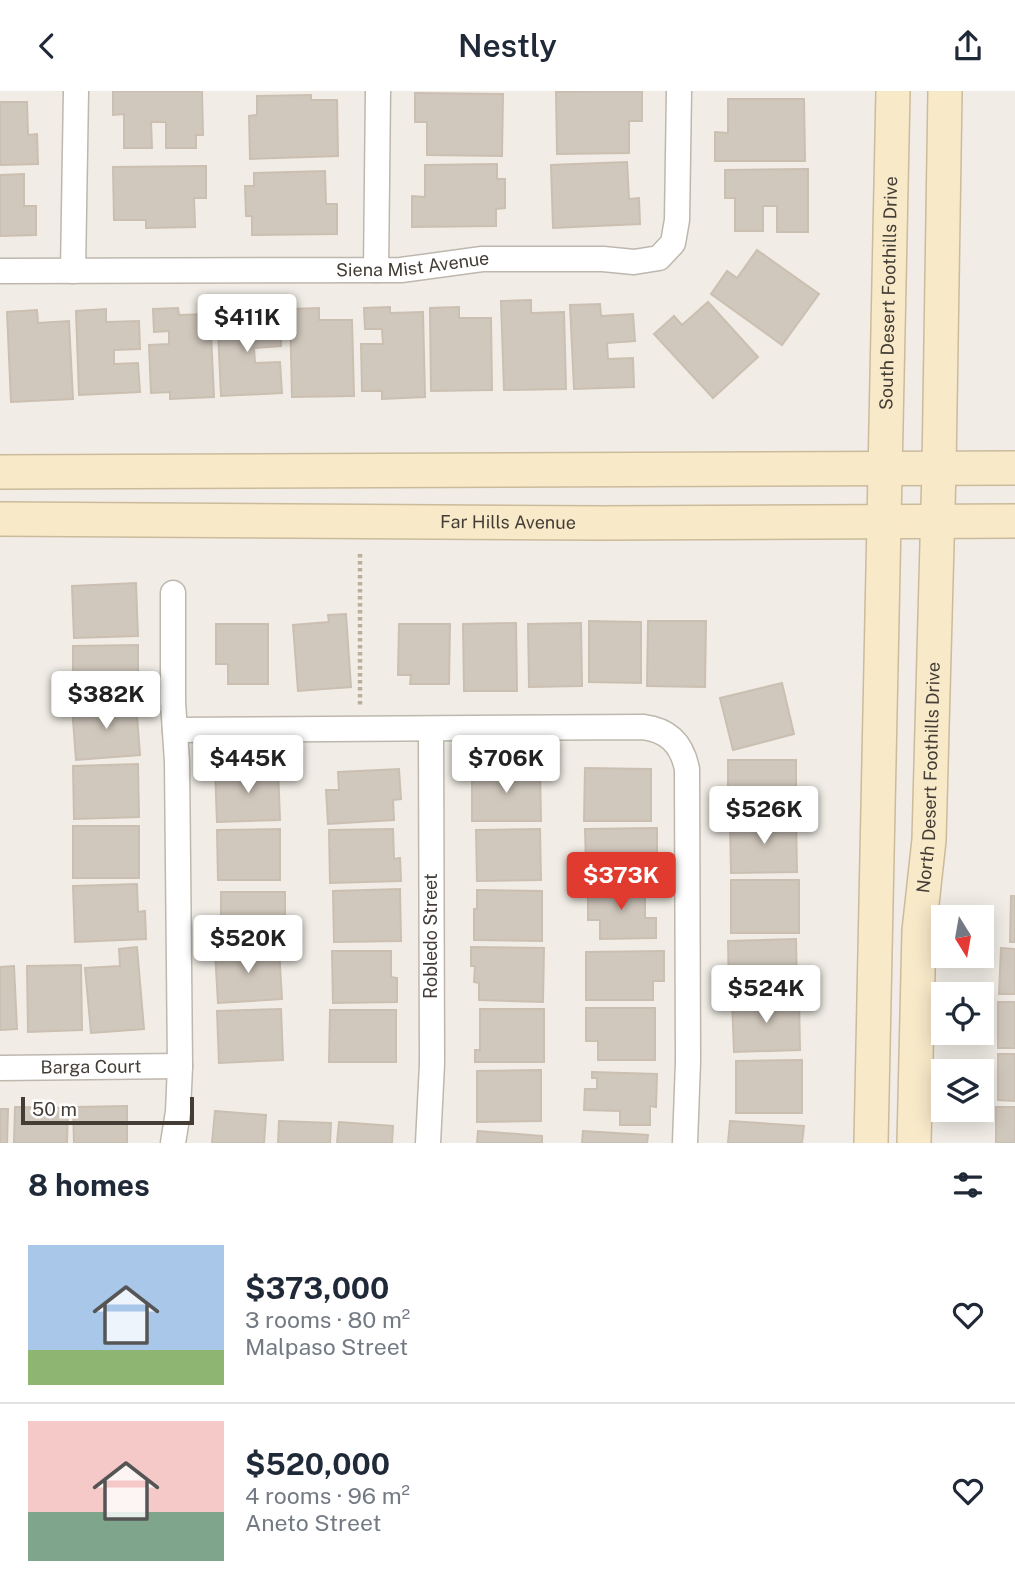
<!DOCTYPE html>
<html lang="en">
<head>
<meta charset="utf-8">
<style>
  :root { --surface:#fff; --page:#f6f6f7; --text:#1f2937; --muted:#747a83; --line:#e0e1e3; --accent:#e03b2e }
  body { margin:0; font-family:"Public Sans",sans-serif; background:var(--page); color:var(--text); height:100vh; display:flex; flex-direction:column; font-size:26px; white-space:nowrap }
  * { box-sizing:border-box; margin:0 }
  p { font-size:23px; color:var(--muted) }
  .icon { flex:none; width:38px; height:38px; fill:none; stroke:currentColor; stroke-width:2; stroke-linecap:round; stroke-linejoin:round }
  .map { position:relative; height:1052px; overflow:hidden }
  .side { display:flex; flex-direction:column; background:var(--surface); flex:1 }
  .side>* { flex:none }
  .needle { width:46px; rotate:169deg }
  .buttons { position:absolute; left:931px; top:814px; display:grid; gap:14px }
  .buttons a { display:grid; place-items:center; width:63px; height:63px; border-radius:0px; background:var(--surface); box-shadow:0 4px 18px #0003; font-size:35px }
  .scale { position:absolute; left:21px; bottom:18px; width:173px; box-sizing:border-box; padding-left:7px; border:4px solid #433d36; border-top:0; font-size:19px; line-height:24px; white-space:nowrap; color:#433d36; -webkit-text-stroke:5px #fff; paint-order:stroke }
  .price { position:absolute; translate:-50% -60px; padding:0 16px; border-radius:7px; background:#fff; color:#222; font-size:23px; line-height:46px; filter:drop-shadow(0 2px 4px #0008) }
  .price::after { content:''; position:absolute; left:50%; top:42px; width:21px; height:16px; margin-left:-10px; background:inherit; clip-path:polygon(0 0,100% 0,50% 100%) }
  .price.active { background:var(--accent); color:#fff }
  ul { padding:0; list-style:none }
  li { display:flex; align-items:center; gap:21px; height:175px; padding:0 28px }
  li+li { border-top:2px solid var(--line) }
  li span { display:grid; place-items:center; flex:none; width:196px; height:140px; border-radius:0px; color:#555 }
  li>.icon { margin-inline-start:auto }
  span .icon { width:84px; height:84px; fill:#fffc; stroke-width:1 }
  li b { font-size:30px }
  h2 { display:flex; justify-content:space-between; align-items:center; height:84px; padding:0 28px; font-size:30px }
  header { display:flex; justify-content:space-between; align-items:center; height:91px; padding:0 28px; background:var(--surface); font-size:32px; font-weight:600 }
  .map>svg:first-child { display:block }
  .building { fill:#d1c8bd; stroke:#cbbfb1; stroke-width:2 }
  .lines { fill:none; stroke-linecap:round; stroke-linejoin:round }
  .minor-casing { stroke:#beb7ad; stroke-width:27 }
  .secondary-casing { stroke:#cbbb9b; stroke-width:36 }
  .path { stroke:#bbae9d; stroke-width:4.5; stroke-dasharray:3.5 3.5; stroke-linecap:butt }
  .minor { stroke:#fff; stroke-width:24 }
  .secondary { stroke:#f8e9c9; stroke-width:33 }
  .labels { text-anchor:middle; stroke-width:5; stroke-linejoin:round; paint-order:stroke }
  .street-label { font-size:18px; fill:#433d36; stroke:#fff }
</style>
</head>
<body>
<header><svg class="icon" aria-label="back" viewBox="0 0 24 24"><path d="M15 5l-7 7 7 7"/></svg>Nestly<svg class="icon" aria-label="share" viewBox="0 0 24 24"><path d="M12 15V3M7 8l5-5 5 5M5 13v7h14v-7"/></svg></header>
<div class="map">
<svg width="1015" height="1052" viewBox="0 0 1015 1052">
  <rect width="100%" height="100%" fill="#f1ede6"/>
  <g class="building">
    <polygon points="113,0 202,0 203,44 196,44 196,57 166,57 166,31 151,31 152,57 124,57 124,23 113,24"/>
    <polygon points="642,0 642,30 629,30 629,62 557,63 556,1"/>
    <polygon points="415,2 503,3 502,65 427,64 427,31 415,31"/>
    <polygon points="311,4 311,9 337,9 338,65 250,68 249,25 257,24 257,5"/>
    <polygon points="728,8 804,8 805,70 715,70 715,41 728,42"/>
    <polygon points="0,11 27,11 28,44 37,43 38,73 0,74"/>
    <polygon points="627,71 629,108 639,107 640,133 553,137 551,74"/>
    <polygon points="497,73 497,88 505,88 505,117 496,118 496,135 412,136 412,105 425,106 425,74"/>
    <polygon points="206,75 206,107 194,107 195,136 146,137 146,129 114,129 113,76"/>
    <polygon points="808,78 808,141 777,141 777,115 763,115 763,140 735,140 735,107 725,107 725,79"/>
    <polygon points="325,80 326,113 337,113 337,143 252,144 252,125 246,125 245,95 254,95 254,82"/>
    <polygon points="24,83 24,115 36,115 36,144 0,145 0,84"/>
    <polygon points="757,159 819,203 782,254 711,203 727,180 737,187"/>
    <polygon points="531,209 531,222 564,221 566,298 504,299 501,210"/>
    <polygon points="708,211 758,266 713,307 654,243 674,225 682,234"/>
    <polygon points="600,213 601,225 633,223 635,250 607,252 608,268 633,267 634,296 574,298 570,214"/>
    <polygon points="390,216 390,222 423,221 425,306 382,308 382,300 362,300 361,253 383,253 382,238 365,238 364,217"/>
    <polygon points="459,216 459,227 491,227 492,299 431,300 430,217"/>
    <polygon points="178,217 179,224 210,223 214,306 170,308 170,301 151,302 149,254 169,253 169,240 154,241 153,218"/>
    <polygon points="247,217 248,230 280,228 281,255 254,257 255,272 280,271 282,302 221,305 217,218"/>
    <polygon points="319,217 319,229 352,229 354,305 292,306 290,218"/>
    <polygon points="106,218 106,231 139,230 140,258 114,259 114,273 138,272 140,301 79,304 76,220"/>
    <polygon points="37,219 38,232 69,230 73,308 11,311 7,221"/>
    <polygon points="136,492 138,545 74,547 72,495"/>
    <polygon points="346,523 351,596 298,600 293,534 329,531 328,524"/>
    <polygon points="589,530 641,531 641,592 589,591"/>
    <polygon points="648,530 706,530 705,596 647,595"/>
    <polygon points="516,532 517,600 464,600 463,533"/>
    <polygon points="581,532 582,595 529,596 528,533"/>
    <polygon points="216,533 268,533 268,593 228,593 228,573 216,573"/>
    <polygon points="399,533 450,533 449,593 410,593 411,584 398,584"/>
    <polygon points="138,554 138,606 73,606 73,555"/>
    <polygon points="782,592 794,643 733,659 720,607"/>
    <polygon points="136,611 140,664 76,669 72,616"/>
    <polygon points="728,669 796,669 796,720 728,721"/>
    <polygon points="138,673 139,726 74,728 73,675"/>
    <polygon points="278,677 280,729 217,731 215,679"/>
    <polygon points="585,677 651,678 651,730 584,730"/>
    <polygon points="399,678 401,708 393,709 394,729 328,733 326,699 339,699 338,681"/>
    <polygon points="472,678 540,678 541,730 472,730"/>
    <polygon points="796,728 797,781 731,782 730,729"/>
    <rect x="73" y="735" width="66" height="52"/>
    <polygon points="657,737 657,788 623,788 623,775 586,775 585,738"/>
    <polygon points="280,738 280,789 218,789 217,739"/>
    <polygon points="393,738 394,768 400,767 401,790 330,792 329,739"/>
    <polygon points="540,738 541,789 477,790 476,739"/>
    <rect x="731" y="789" width="68" height="53"/>
    <polygon points="137,793 138,821 145,820 146,848 75,851 73,795"/>
    <polygon points="588,795 645,795 645,827 656,827 656,847 600,848 600,829 588,829"/>
    <polygon points="400,798 401,850 334,851 333,800"/>
    <polygon points="477,799 542,800 542,850 474,849 474,818 477,818"/>
    <polygon points="221,801 285,801 285,852 221,853"/>
    <polygon points="1011,805 1015,805 1015,851 1010,851"/>
    <polygon points="796,848 797,901 729,902 728,850"/>
    <polygon points="137,856 144,938 91,942 85,877 120,875 119,858"/>
    <polygon points="471,856 544,857 543,911 479,909 479,892 474,891 475,875 471,875"/>
    <polygon points="279,857 282,908 218,912 215,861"/>
    <polygon points="1001,857 1015,858 1015,903 999,903"/>
    <polygon points="332,860 391,860 391,886 397,887 397,911 333,912"/>
    <polygon points="664,860 664,890 653,890 653,909 586,909 586,861"/>
    <polygon points="81,874 82,939 28,941 27,875"/>
    <polygon points="14,875 17,938 0,939 0,876"/>
    <polygon points="799,908 800,959 734,961 732,910"/>
    <rect x="998" y="911" width="17" height="46"/>
    <polygon points="586,917 655,917 655,969 598,969 598,950 586,950"/>
    <polygon points="281,918 283,969 219,972 217,920"/>
    <polygon points="480,918 544,918 544,971 475,971 475,959 480,959"/>
    <polygon points="330,919 396,919 396,971 329,971"/>
    <polygon points="998,963 1015,963 1015,1010 998,1009"/>
    <polygon points="802,969 802,1022 736,1022 736,970"/>
    <polygon points="541,979 541,1030 477,1031 477,980"/>
    <polygon points="592,981 657,983 656,1016 650,1015 650,1034 620,1034 620,1020 584,1019 585,998 597,998 597,987 592,987"/>
    <polygon points="127,1015 127,1052 74,1052 73,1016"/>
    <polygon points="15,1016 68,1017 67,1052 14,1052"/>
    <rect x="996" y="1016" width="19" height="36"/>
    <polygon points="0,1018 8,1018 7,1052 0,1052"/>
    <polygon points="215,1020 266,1024 264,1052 212,1052"/>
    <polygon points="279,1030 331,1032 330,1052 278,1052"/>
    <polygon points="730,1030 804,1035 802,1052 728,1052"/>
    <polygon points="339,1031 393,1035 392,1052 337,1052"/>
    <polygon points="478,1040 542,1045 542,1052 477,1052"/>
    <polygon points="583,1040 648,1044 647,1052 582,1052"/>
  </g>
  <g class="lines">
    <g class="minor-casing">
      <g id="minor">
        <polyline points="376,179 378,0"/>
        <path id="s1" d="M0,180L401,179L482,168H603L634,171L659,167L673,152L677,129L679,0"/>
        <polyline points="73,180 76,0"/>
        <polyline points="173,502 173,611 177,671 180,975 178,1021 173,1052"/>
        <path d="M175,639L643,636C668,639 682,653 687,678L688,971L685,1052"/>
        <path id="s2" d="M0,977L180,975"/>
        <polyline points="428,1052 432,973 431,638"/>
      </g>
    </g>
    <g class="secondary-casing">
      <g id="secondary">
        <polyline points="0,381 1015,377"/>
        <path id="s3" d="M0,428L602,432L1015,430"/>
        <path id="s4" d="M871,1052L893,0"/>
        <path id="s5" d="M914,1052L919,840L929,749L939,378L945,0"/>
      </g>
    </g>
    <polyline class="path" points="360,463 360,615"/>
    <use href="#minor" class="minor"/>
    <use href="#secondary" class="secondary"/>
  </g>
  <g class="labels">
    <g class="street-label">
      <text dy="6" stroke="none"><textPath href="#s1" startOffset="413">Siena Mist Avenue</textPath></text>
      <text dy="6" stroke="none"><textPath href="#s4" startOffset="850">South Desert Foothills Drive</textPath></text>
      <text dy="6" stroke="none"><textPath href="#s3" startOffset="508">Far Hills Avenue</textPath></text>
      <text dy="6" stroke="none"><textPath href="#s5" startOffset="366">North Desert Foothills Drive</textPath></text>
      <text transform="translate(431 845) rotate(-90)" y="6">Robledo Street</text>
      <text dy="6" stroke="none"><textPath href="#s2" startOffset="91">Barga Court</textPath></text>
    </g>
  </g>
</svg>
<div class="buttons">
<a><svg class="needle" viewBox="-14 -14 28 28"><path d="M0-13l5 13h-10z" fill="#e53935"/><path d="M0 13l5-13h-10z" fill="#747a83"/></svg></a>
<a><svg class="icon" aria-label="locate" viewBox="0 0 24 24"><circle cx="12" cy="12" r="6"/><path d="M12 2v4M12 18v4M2 12h4M18 12h4"/></svg></a>
<a><svg class="icon" aria-label="layers" viewBox="0 0 24 24"><path d="M12 4l9 5-9 5-9-5zM3 14l9 5 9-5"/></svg></a>
</div>
<div class="scale">50 m</div>
<b class="price" style="left:247px;top:263px">$411K</b>
<b class="price" style="left:106px;top:640px">$382K</b>
<b class="price" style="left:248px;top:704px">$445K</b>
<b class="price" style="left:506px;top:704px">$706K</b>
<b class="price" style="left:764px;top:755px">$526K</b>
<b class="price active" style="left:621px;top:821px">$373K</b>
<b class="price" style="left:248px;top:884px">$520K</b>
<b class="price" style="left:766px;top:934px">$524K</b>
</div>
<section class="side">
<h2>8 homes<svg class="icon" aria-label="filters" viewBox="0 0 24 24"><path d="M4 7h16M4 17h16"/><circle cx="9" cy="7" r="2"/><circle cx="15" cy="17" r="2"/></svg></h2>
<ul>
<li><span style="background:linear-gradient(#a9c7e8 75%,#8fb573 0)"><svg class="icon" aria-label="home" viewBox="0 0 24 24"><path d="M3 11l9-7 9 7M6 9v11h12V9"/></svg></span><div><b>$373,000</b><p>3 rooms · 80 m²</p><p>Malpaso Street</p></div><svg class="icon" aria-label="heart" viewBox="0 0 24 24"><path d="M12 20l-8-8c-3-5 5-10 8-4 3-6 11-1 8 4z"/></svg></li>
<li><span style="background:linear-gradient(#f6c9c9 65%,#7fa58c 0)"><svg class="icon" aria-label="home" viewBox="0 0 24 24"><path d="M3 11l9-7 9 7M6 9v11h12V9"/></svg></span><div><b>$520,000</b><p>4 rooms · 96 m²</p><p>Aneto Street</p></div><svg class="icon" aria-label="heart" viewBox="0 0 24 24"><path d="M12 20l-8-8c-3-5 5-10 8-4 3-6 11-1 8 4z"/></svg></li>
</ul>
</section>
</body>
</html>
